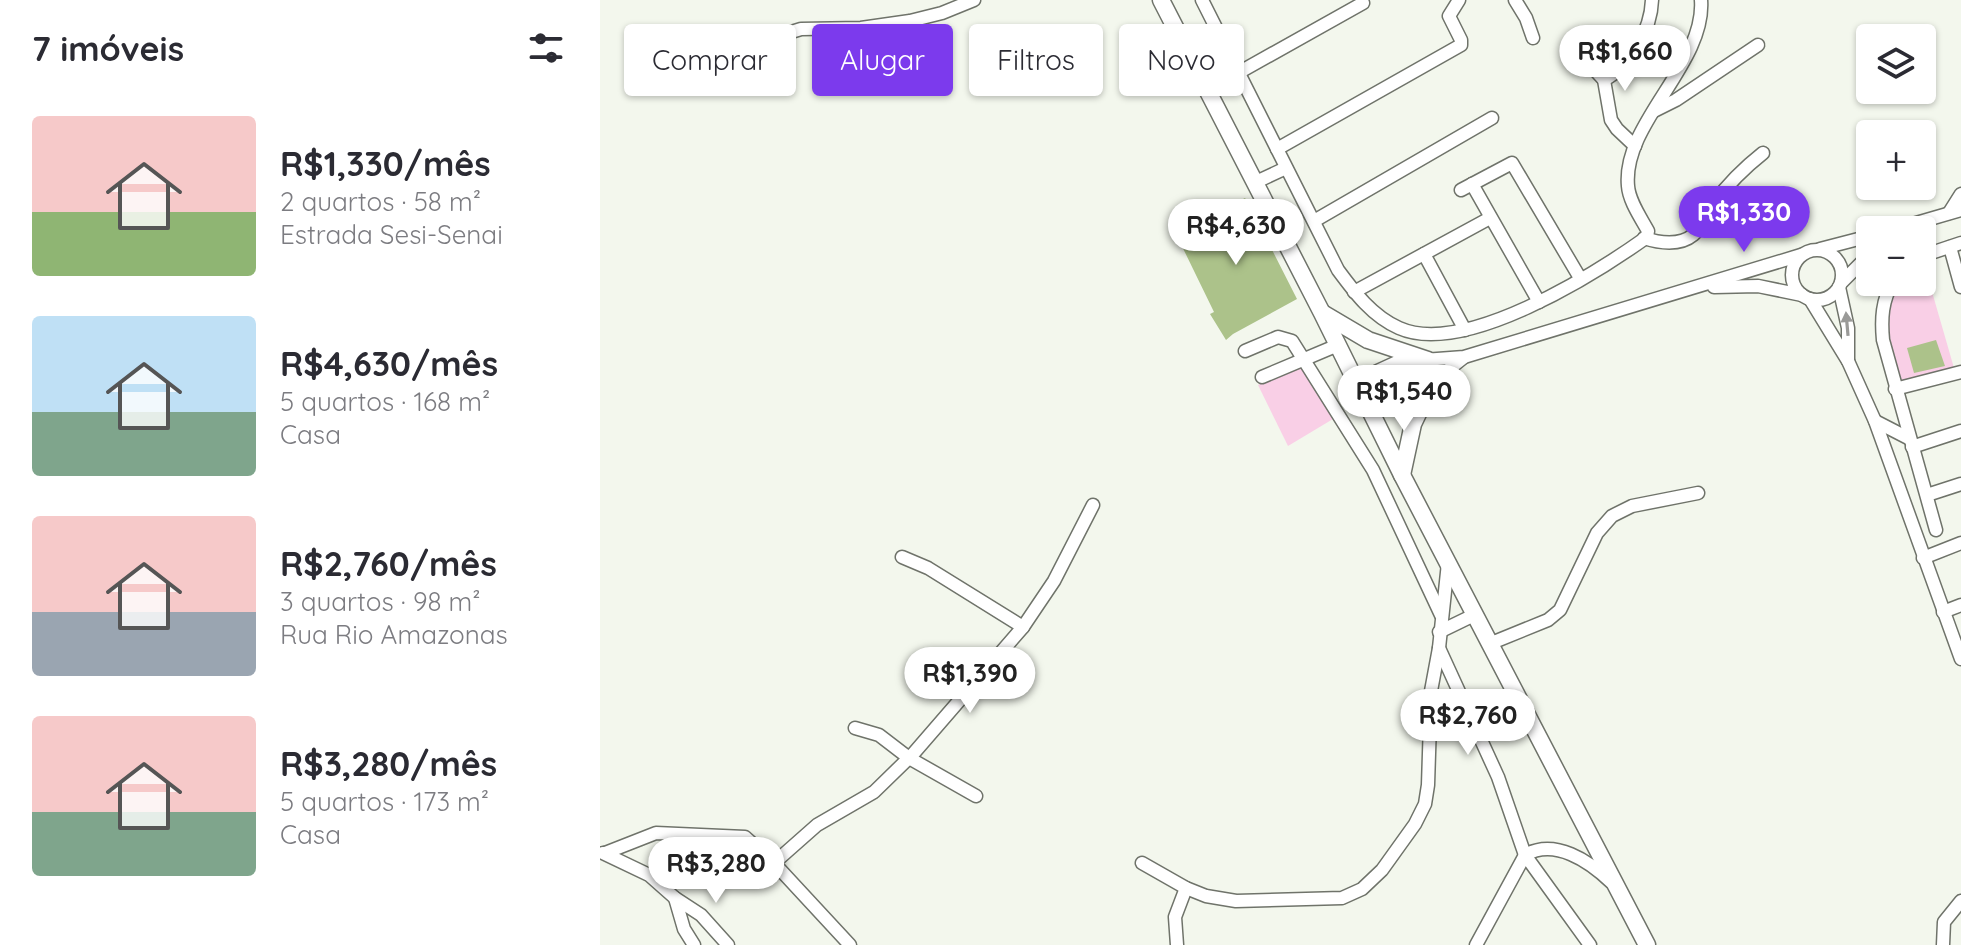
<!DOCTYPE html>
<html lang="pt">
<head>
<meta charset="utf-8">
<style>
  :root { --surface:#fff; --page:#f7f7f7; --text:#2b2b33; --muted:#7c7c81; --accent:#7c3aed }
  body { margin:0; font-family:Quicksand,sans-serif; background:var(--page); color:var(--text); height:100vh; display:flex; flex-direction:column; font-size:30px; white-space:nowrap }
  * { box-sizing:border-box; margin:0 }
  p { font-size:26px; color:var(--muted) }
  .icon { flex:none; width:44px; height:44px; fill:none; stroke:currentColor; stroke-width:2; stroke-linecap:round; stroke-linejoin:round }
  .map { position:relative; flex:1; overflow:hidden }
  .drawer { display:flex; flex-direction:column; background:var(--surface); width:600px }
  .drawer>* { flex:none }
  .top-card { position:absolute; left:24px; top:24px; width:760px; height:72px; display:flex; gap:16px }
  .tools { position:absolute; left:1256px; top:24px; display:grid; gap:16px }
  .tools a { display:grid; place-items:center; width:80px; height:80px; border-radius:8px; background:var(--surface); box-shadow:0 2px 6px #0004; font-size:40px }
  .price { position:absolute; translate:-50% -68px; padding:0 18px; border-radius:28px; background:#fff; color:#222; font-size:26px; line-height:52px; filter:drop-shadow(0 2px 4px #0008) }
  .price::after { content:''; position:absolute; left:50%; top:48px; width:24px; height:18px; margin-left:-12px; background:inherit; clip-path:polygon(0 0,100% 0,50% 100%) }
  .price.current { background:var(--accent); color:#fff }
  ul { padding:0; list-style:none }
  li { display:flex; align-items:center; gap:24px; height:200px; padding:0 32px }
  li span { display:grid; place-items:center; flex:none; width:224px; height:160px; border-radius:8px; color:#555 }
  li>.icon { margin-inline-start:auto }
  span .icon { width:96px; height:96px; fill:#fffc; stroke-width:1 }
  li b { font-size:34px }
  h2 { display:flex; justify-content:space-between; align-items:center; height:96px; padding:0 32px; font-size:34px }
  .chip { padding:0 28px; border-radius:8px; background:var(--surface); box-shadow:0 2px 6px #0004; font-size:28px; line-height:72px }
  .chip.current { background:var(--accent); color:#fff }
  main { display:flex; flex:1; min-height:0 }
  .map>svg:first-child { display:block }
  .green { fill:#f9cfe6 }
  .building { fill:#acc28a }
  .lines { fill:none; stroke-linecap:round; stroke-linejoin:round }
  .minor-casing { stroke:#6f736a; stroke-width:15 }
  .major-casing { stroke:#6f736a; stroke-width:19 }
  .minor { stroke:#fff; stroke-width:12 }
  .major { stroke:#fff; stroke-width:16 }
  .oneway { fill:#9a9a98 }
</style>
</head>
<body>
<main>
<section class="drawer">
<h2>7 imóveis<svg class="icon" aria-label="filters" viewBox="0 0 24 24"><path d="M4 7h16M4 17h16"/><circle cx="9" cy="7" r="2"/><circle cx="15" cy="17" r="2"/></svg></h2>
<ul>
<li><span style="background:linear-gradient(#f6c9c9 60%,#8fb573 0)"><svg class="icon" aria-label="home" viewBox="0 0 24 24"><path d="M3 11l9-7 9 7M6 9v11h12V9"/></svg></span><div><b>R$1,330/mês</b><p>2 quartos · 58 m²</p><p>Estrada Sesi-Senai</p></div></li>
<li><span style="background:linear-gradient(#bfe0f5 60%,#7fa58c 0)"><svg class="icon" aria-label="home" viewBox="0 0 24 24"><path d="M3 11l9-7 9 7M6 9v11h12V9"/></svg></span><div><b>R$4,630/mês</b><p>5 quartos · 168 m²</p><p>Casa</p></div></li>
<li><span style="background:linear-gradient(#f6c9c9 60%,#9aa5b1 0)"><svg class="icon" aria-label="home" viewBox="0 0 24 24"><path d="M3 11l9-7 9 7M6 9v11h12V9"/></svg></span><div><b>R$2,760/mês</b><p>3 quartos · 98 m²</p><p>Rua Rio Amazonas</p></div></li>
<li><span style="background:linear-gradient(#f6c9c9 60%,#7fa58c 0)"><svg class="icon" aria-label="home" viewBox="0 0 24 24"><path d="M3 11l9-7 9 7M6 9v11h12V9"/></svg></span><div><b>R$3,280/mês</b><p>5 quartos · 173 m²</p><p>Casa</p></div></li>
</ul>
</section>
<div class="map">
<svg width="1361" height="945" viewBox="0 0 1361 945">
  <rect width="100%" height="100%" fill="#f3f7ed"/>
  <g class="green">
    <path d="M1324,264L1354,368L1299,385C1289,345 1275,319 1300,282H1322Z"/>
    <polygon points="704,366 733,419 688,446 658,385"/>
  </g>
  <g class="building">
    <polygon points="645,198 668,231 665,236 697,299 633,334 626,340 610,314 614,312 576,234"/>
    <polygon points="1336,340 1345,366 1314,373 1307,348"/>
  </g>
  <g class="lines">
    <g class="minor-casing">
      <g id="minor">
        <path d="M602,0L738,270C755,293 772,316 799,328C864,357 995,274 1047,237L1048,231C1041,218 1029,201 1028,186C1022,123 1106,64 1101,0"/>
        <polyline points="915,0 926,18 933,38"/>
        <polyline points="123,53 201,29 261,28 310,21 342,13 374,0"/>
        <polyline points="991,66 1004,80 1011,120 1017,129 1035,146"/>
        <polyline points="638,73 763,3"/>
        <path d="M1004,80C1031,65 1051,30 1052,0"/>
        <polyline points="1054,111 1076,100 1158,45"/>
        <polyline points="677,149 861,45 861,40 849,16 859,0"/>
        <polyline points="656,182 686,168"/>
        <polyline points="872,184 939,302"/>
        <polyline points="861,190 912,163 980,278"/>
        <polyline points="1349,213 1361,194"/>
        <polyline points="714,221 892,118"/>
        <polyline points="1292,230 1361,210"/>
        <path d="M1044,238C1059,243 1080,246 1093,235C1102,228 1107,212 1114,203C1128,184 1144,168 1163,153"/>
        <polyline points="1350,247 1361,287"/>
        <polyline points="1220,249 1270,236"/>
        <circle cx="1217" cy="275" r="25"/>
        <polyline points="824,254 865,330"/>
        <polyline points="1322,256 1361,243"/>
        <path d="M1293,282C1282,300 1281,319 1283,340L1336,530"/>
        <polyline points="1241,283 1270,254"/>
        <polyline points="1114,287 1158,286 1202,295"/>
        <polyline points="1239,287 1248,328 1248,361"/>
        <polyline points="754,292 890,218"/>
        <polyline points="1210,299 1248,361 1275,421 1361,659"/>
        <polyline points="645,351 678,337 692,341 773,470 841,615"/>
        <polyline points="662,377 738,345"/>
        <polyline points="758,383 773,373 797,362 864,357 1201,255"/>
        <polyline points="1295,389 1361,372"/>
        <polyline points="770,408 801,404 813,398 863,358"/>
        <polyline points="1275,421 1310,439"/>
        <polyline points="1312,447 1361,431"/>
        <polyline points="1327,495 1361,484"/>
        <polyline points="302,557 328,568 423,627"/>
        <polyline points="1323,558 1361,543"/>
        <polyline points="1343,612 1361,605"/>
        <polyline points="839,632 874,615"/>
        <polyline points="889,644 948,620 960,610 997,533 1012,516 1032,506 1098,493"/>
        <polyline points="839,648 898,777 925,855 990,945"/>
        <polyline points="255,728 279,735 309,758 376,796"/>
        <polyline points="3,853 49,875 75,898 101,915 128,945"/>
        <polyline points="5,853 56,833 145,837 174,863 250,945"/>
        <path d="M925,855C955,838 989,861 1011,882"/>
        <polyline points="174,863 217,825 274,792 313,754 423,627 454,581 493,505"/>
        <polyline points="542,863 586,888 606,896 636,901 742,898 762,889 782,870 815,824 825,804 828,785 831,691 839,648 848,563"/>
        <polyline points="75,898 84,929 94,945"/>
        <polyline points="577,945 575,917 586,888"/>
        <polyline points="876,945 925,855"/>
        <polyline points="1343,945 1344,922 1361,901"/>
      </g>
    </g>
    <g class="major-casing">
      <g id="major">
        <polyline points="561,0 722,313 802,475 1047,945"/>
        <polyline points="724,314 768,340 828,360"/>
        <polyline points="802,475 813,424 835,378"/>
      </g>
    </g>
    <use href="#minor" class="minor"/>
    <use href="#major" class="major"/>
  </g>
  <defs><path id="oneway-solid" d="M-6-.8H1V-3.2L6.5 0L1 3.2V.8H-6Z" transform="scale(2)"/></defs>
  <use class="oneway" href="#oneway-solid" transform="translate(1247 324) rotate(-95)"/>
</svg>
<div class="tools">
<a><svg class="icon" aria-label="layers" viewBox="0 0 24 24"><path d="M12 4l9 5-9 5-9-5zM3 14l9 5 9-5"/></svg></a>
<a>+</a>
<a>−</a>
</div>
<b class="price" style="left:1025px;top:93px">R$1,660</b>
<b class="price current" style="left:1144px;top:254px">R$1,330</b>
<b class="price" style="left:636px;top:267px">R$4,630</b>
<b class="price" style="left:804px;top:433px">R$1,540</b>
<b class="price" style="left:370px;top:715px">R$1,390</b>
<b class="price" style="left:868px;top:757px">R$2,760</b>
<b class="price" style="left:116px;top:905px">R$3,280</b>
<div class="top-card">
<a class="chip">Comprar</a>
<a class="chip current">Alugar</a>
<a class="chip">Filtros</a>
<a class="chip">Novo</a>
</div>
</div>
</main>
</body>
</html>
